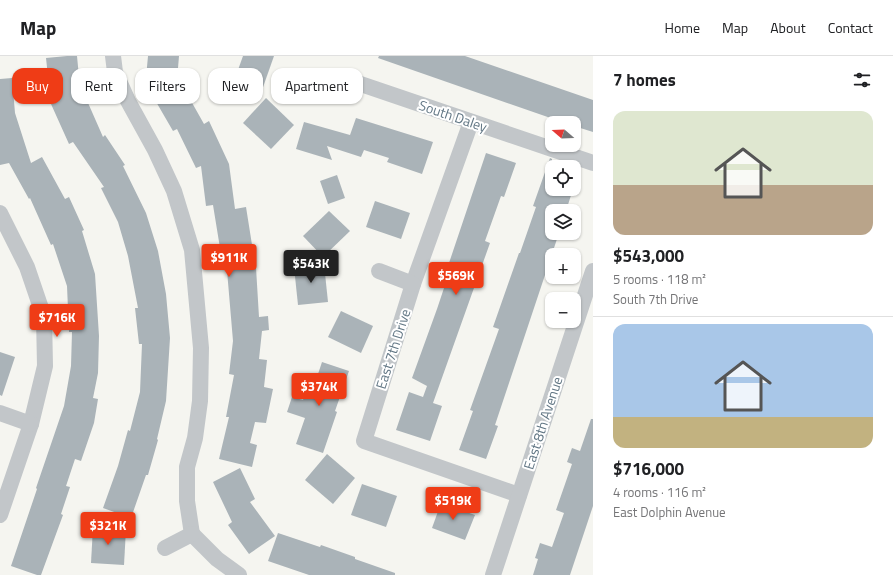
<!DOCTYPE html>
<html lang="en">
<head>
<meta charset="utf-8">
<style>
  :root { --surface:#fff; --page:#f6f6f6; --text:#202124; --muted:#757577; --line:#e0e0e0; --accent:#ef3c16 }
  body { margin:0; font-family:"Titillium Web",sans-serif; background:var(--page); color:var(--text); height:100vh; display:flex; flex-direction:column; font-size:15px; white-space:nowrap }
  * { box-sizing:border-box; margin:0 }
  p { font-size:13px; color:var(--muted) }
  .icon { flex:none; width:22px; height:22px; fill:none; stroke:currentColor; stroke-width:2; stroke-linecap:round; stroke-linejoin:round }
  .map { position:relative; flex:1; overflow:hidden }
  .sheet { display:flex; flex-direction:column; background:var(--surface); width:300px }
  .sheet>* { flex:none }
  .top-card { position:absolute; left:12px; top:12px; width:380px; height:36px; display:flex; gap:8px }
  .needle { width:26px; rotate:289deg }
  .controls { position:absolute; left:545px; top:60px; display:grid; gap:8px }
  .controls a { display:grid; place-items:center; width:36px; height:36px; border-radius:8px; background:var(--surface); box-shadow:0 1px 3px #0004; font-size:20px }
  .price { position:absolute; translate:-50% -34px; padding:0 9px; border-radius:4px; background:var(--accent); color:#fff; font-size:13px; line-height:26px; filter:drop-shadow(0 1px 2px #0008) }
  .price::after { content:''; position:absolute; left:50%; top:24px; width:12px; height:9px; margin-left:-6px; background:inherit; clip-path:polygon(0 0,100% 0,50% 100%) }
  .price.current { background:#222; color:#fff }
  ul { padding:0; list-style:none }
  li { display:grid; align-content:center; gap:8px; height:212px; padding:0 20px }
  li+li { border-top:1px solid var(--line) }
  li span { display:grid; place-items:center; height:124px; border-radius:12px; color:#555 }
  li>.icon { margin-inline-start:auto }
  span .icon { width:72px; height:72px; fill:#fffc; stroke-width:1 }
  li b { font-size:17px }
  h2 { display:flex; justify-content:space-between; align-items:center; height:48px; padding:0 20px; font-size:17px }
  .tag { padding:0 14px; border-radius:12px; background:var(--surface); box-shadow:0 1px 3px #0004; font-size:14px; line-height:36px }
  .tag.current { background:var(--accent); color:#fff }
  header { display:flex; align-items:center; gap:24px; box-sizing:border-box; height:56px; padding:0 20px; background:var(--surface); border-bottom:1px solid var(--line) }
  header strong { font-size:19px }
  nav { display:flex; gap:22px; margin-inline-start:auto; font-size:14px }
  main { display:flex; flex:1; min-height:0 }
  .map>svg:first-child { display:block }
  .building { fill:#aab3b8 }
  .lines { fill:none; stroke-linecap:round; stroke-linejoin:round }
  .minor { stroke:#c2c6c9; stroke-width:16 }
  .labels { text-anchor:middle; stroke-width:4; stroke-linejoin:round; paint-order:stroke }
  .street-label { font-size:14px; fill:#617684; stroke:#fff }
</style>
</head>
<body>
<header>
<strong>Map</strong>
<nav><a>Home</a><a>Map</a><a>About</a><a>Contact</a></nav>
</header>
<main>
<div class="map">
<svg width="593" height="519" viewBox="0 0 593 519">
  <rect width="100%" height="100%" fill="#f5f5f0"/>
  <g class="building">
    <polygon points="67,0 77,0 81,42 85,40 103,81 105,79 125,109 123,110 146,157 158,195 166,238 170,282 166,345 157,383 158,384 148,419 146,419 131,462 103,452 118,410 128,374 130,375 140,336 142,288 139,288 135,252 138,252 128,200 118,166 101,132 104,131 73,86 69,88 51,48 46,2"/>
    <polygon points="148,0 179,0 177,24 146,22"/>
    <polygon points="243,0 274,0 262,34 234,25"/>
    <polygon points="379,0 465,0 593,44 593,76 574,70 574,67 565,67 378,2"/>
    <polygon points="12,22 15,57 31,107 42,101 65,143 69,141 84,174 82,175 95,218 99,280 98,317 93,342 98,343 94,367 81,405 75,403 66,430 70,431 61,458 63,459 41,519 37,519 11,510 37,433 36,432 64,350 71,310 72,276 69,276 67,230 53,188 51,189 30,142 29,143 9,107 0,109 0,23"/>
    <polygon points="182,29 204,68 209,65 229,108 235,153 246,151 253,195 255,195 259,261 268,260 269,274 262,275 259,303 267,304 264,331 273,333 266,367 255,366 250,387 257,389 252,411 219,403 229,361 226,361 234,319 229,318 233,285 225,191 220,192 213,149 206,150 201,110 196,112 177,73 173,75 155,44"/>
    <polygon points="266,42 294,69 271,93 243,67"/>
    <polygon points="356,62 433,86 422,118 387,106 389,102 364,94 361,101 327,90 332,104 296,93 304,66 350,79"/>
    <polygon points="486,97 516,107 504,141 501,140 485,185 490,187 433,347 442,350 430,385 396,374 409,336 423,341 427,330 412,322 437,253 451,211 448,210"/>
    <polygon points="550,102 552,103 552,133 573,133 566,155 552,155 552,177 559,177 495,369 498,370 486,403 459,394 473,355 470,354 499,273 493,271 519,197 520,197 536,151 533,150"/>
    <polygon points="337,119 345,142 328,148 320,125"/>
    <polygon points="375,145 410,157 401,183 366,171"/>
    <polygon points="329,155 350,175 323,201 303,180"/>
    <polygon points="324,208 328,246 298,249 294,211"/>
    <polygon points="341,255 373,270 361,297 328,281"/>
    <polygon points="0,296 15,301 2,340 0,339"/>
    <polygon points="322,306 349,315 335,355 337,356 323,397 296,388 305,362 287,356 292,341 303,344 307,331 313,333"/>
    <polygon points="591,363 593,363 593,450 570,519 533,519 538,503 535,502 540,487 552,491 564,457 556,454 572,408 567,406 572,392 580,395"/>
    <polygon points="327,398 355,422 333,448 305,424"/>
    <polygon points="240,412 255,443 250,446 275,480 249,498 228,469 232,466 213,426"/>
    <polygon points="362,428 397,440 386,471 351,459"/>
    <polygon points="441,447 475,459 465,484 432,472"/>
    <polygon points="93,471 126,473 124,509 91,507"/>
    <polygon points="278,477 320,491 321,489 355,501 355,503 395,517 395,519 309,519 268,505"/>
  </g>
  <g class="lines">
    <g class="minor">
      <polyline points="113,0 115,16 128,45 155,94 174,135 192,194 201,292 200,345 195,382 187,411 187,445 192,478"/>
      <polyline points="312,25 346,23 593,107"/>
      <polyline points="471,66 413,228 364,385 519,439"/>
      <polyline points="0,157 27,211 44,261 45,310 31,368 0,459"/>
      <polyline points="379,215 413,228"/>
      <polyline points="0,357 31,368"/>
      <polyline points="192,478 217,503 239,519"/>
      <polyline points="165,492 192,478"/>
      <polyline points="493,519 593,215"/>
    </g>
  </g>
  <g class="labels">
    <g class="street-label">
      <text transform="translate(453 60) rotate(19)" y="5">South Daley</text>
      <text transform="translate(393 293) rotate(-72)" y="5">East 7th Drive</text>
      <text transform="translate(543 367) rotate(-72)" y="5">East 8th Avenue</text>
    </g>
  </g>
</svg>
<div class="controls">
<a><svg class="needle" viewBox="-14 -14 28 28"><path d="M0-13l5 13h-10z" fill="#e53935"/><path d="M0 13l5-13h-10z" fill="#757577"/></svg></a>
<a><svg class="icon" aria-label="locate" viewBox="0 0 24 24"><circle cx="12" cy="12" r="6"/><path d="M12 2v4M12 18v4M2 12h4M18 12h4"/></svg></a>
<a><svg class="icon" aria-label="layers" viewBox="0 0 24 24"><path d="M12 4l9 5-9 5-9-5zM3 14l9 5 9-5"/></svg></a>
<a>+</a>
<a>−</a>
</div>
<b class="price" style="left:229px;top:222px">$911K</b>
<b class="price current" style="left:311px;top:228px">$543K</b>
<b class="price" style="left:456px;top:240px">$569K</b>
<b class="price" style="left:57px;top:282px">$716K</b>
<b class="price" style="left:319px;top:351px">$374K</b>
<b class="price" style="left:453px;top:465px">$519K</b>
<b class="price" style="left:108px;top:490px">$321K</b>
<div class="top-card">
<a class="tag current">Buy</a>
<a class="tag">Rent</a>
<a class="tag">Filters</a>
<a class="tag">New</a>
<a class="tag">Apartment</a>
</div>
</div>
<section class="sheet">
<h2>7 homes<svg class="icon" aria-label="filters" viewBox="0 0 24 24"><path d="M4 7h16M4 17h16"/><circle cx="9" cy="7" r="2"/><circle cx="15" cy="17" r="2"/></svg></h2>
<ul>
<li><span style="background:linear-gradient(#dfe7d0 60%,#b9a48a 0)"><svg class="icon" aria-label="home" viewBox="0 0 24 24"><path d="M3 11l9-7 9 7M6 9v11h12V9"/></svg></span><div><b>$543,000</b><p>5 rooms · 118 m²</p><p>South 7th Drive</p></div></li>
<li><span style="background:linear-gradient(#a9c7e8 75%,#c2b280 0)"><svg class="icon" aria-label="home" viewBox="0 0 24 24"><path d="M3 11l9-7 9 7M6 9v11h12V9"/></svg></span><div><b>$716,000</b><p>4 rooms · 116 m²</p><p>East Dolphin Avenue</p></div></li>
</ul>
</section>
</main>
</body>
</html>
